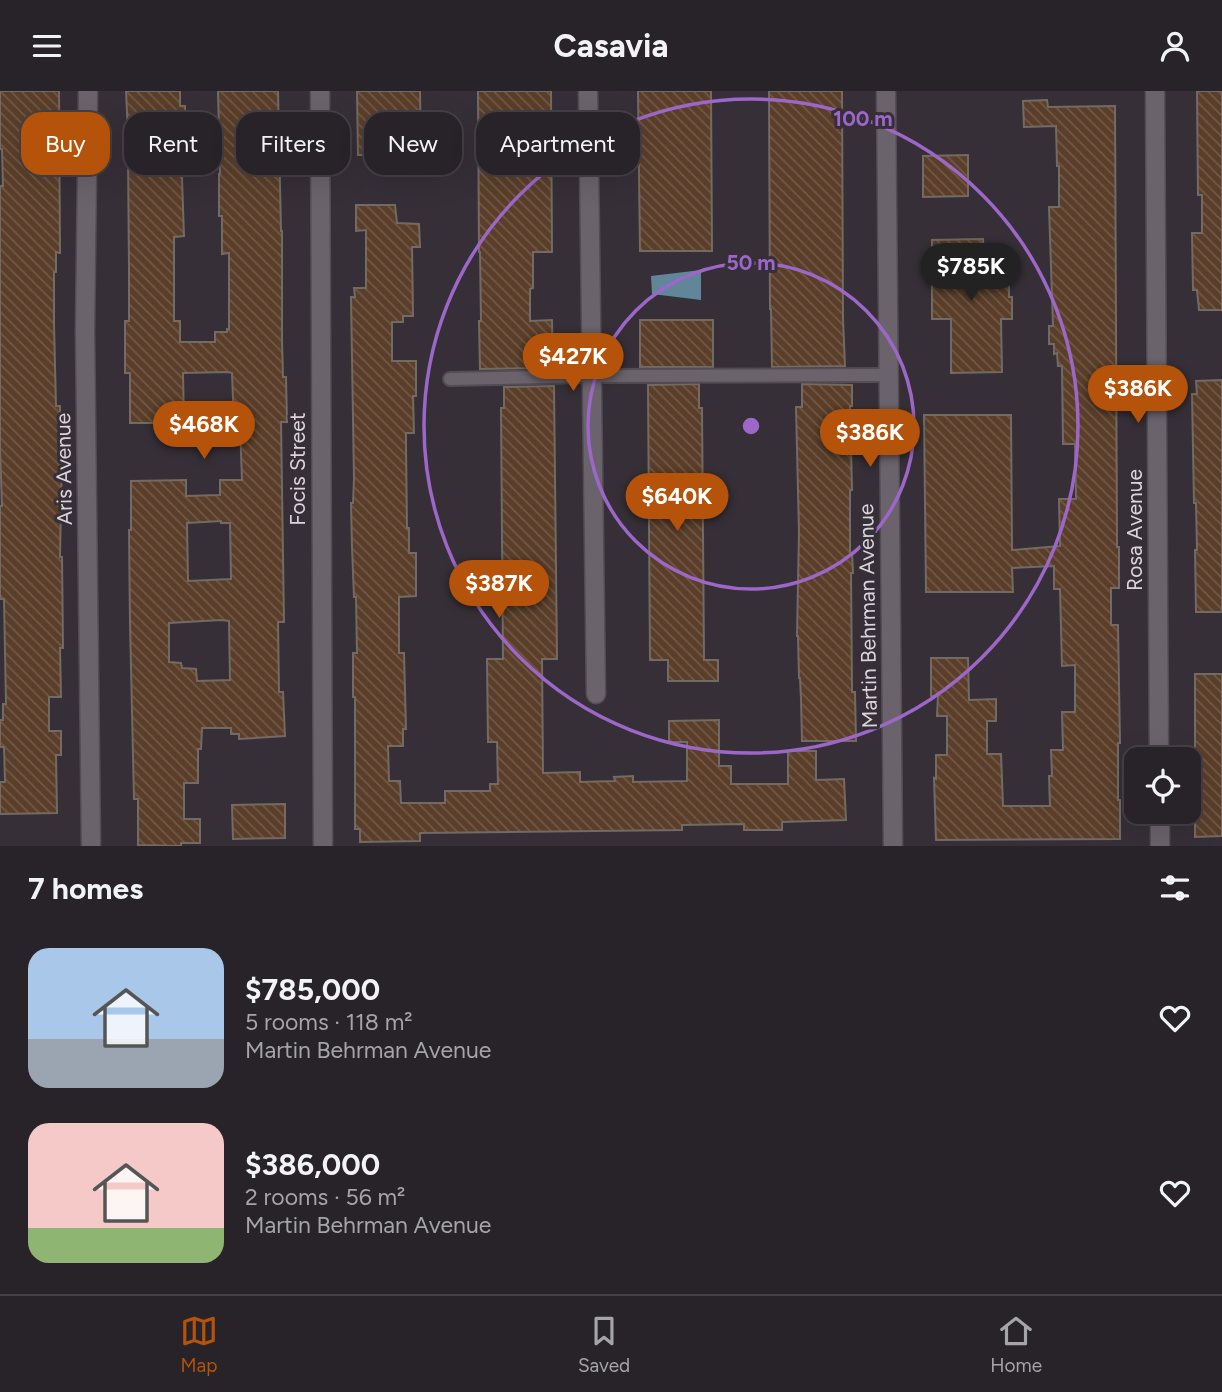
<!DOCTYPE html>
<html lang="en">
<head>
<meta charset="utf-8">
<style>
  :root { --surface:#282329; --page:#342f35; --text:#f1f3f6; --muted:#a5a4a8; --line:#444046; --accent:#b45309 }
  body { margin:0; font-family:Figtree,sans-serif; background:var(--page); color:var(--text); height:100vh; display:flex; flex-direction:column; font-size:26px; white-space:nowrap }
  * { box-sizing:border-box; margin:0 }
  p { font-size:23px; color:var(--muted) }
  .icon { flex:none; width:38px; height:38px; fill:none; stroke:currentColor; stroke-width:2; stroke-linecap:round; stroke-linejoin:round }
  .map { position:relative; height:755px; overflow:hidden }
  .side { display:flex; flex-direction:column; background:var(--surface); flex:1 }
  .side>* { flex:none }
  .guide { position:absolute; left:21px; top:21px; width:700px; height:63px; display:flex; gap:14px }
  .buttons { position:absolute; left:1124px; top:656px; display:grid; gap:14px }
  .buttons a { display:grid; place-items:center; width:77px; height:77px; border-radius:14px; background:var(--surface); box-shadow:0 7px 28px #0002,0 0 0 2px var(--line); font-size:35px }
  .price { position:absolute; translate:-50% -60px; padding:0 16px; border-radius:24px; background:var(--accent); color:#fff; font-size:23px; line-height:46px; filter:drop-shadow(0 2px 4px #0008) }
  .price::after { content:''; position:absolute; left:50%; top:42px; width:21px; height:16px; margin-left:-10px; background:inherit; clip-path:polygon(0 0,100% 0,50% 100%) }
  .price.current { background:#222; color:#fff }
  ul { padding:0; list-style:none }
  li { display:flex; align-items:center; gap:21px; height:175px; padding:0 28px }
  li span { display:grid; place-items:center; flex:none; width:196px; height:140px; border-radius:21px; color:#555 }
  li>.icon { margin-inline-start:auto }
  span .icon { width:84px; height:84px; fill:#fffc; stroke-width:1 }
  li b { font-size:30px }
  h2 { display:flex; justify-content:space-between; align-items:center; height:84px; padding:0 28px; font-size:30px }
  .pill { padding:0 24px; border-radius:21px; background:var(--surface); box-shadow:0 7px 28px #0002,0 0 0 2px var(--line); font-size:24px; line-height:63px }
  .pill.current { background:var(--accent); color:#fff }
  header { display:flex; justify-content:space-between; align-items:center; height:91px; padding:0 28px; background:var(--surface); font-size:32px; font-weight:700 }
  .menu { display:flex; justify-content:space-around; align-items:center; height:98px; border-top:2px solid var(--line); background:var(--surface); font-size:19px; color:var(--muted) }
  .menu a { display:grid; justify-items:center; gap:4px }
  .menu .current { color:var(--accent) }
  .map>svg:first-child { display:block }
  .water { fill:#61869a }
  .building { fill:url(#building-back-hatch); stroke:#736a63; stroke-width:2; fill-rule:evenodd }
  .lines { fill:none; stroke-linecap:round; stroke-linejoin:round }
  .service-casing { stroke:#524d52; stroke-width:16 }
  .minor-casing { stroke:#524d52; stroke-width:21 }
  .service { stroke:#6b636c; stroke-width:12 }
  .minor { stroke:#6b636c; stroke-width:18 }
  .ring { fill:none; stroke:#9c67c8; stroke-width:3.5 }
  .labels { text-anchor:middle; stroke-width:6; stroke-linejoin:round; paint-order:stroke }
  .street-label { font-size:21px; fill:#d9d5d9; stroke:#362f37 }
  .centre { fill:#9c67c8; stroke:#362f37; stroke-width:3.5 }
  .ring-label { font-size:21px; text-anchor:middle; font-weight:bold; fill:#9c67c8; stroke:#362f37; stroke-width:6; stroke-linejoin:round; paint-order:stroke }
</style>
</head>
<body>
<header><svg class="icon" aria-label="menu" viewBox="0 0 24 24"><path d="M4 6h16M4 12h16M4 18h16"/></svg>Casavia<svg class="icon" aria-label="person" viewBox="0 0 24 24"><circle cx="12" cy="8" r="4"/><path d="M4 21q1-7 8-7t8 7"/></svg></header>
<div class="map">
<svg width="1222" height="755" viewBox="0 0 1222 755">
  <defs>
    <pattern id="building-back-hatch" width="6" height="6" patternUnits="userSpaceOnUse" patternTransform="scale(1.75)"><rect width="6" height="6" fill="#5a3e29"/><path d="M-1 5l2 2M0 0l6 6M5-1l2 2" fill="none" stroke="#715947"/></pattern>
  </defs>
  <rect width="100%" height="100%" fill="#362f37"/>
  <polygon class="water" points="701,179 701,209 652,203 651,185"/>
  <g class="building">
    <polygon points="0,0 59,0 60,162 56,161 56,181 54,181 54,233 56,315 60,315 60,365 62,365 60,466 62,466 63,557 60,557 61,606 49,606 49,640 61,640 61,664 56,664 57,722 0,723 0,691 5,691 4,656 0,656 0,629 3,629 3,613 6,613 4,508 0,508 0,415 2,415 0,358 0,95 3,95 2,58 0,58"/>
    <path d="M126,0H180V15H185L186,58H181L184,145L174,146V230H180V251H215V241H227V238H229V162L222,163V125H219V83H220L218,0H278L281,140H282V249L283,286H286L287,331H281L284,531H278L279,601H283L285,645L239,648V643H231V637H202L201,658H198V692H184V728H200V752H181V755L138,754V708H134L130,532L129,439H131V390L186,389V405L220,404V389H242L240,334L234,335L232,282L227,281L183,282L184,332H130V282H125V230H129V177L128,64H129ZM221,430V432H230L231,488L188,490L187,432ZM221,529L229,530L230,589L197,590L196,578L182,577L181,572L169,571V532Z"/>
    <polygon points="357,0 420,0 421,64 358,64"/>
    <polygon points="478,0 551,0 552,161 533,161 533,197 530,198 530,230 552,229 553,277 480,278 479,230 481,230 480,161 479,161"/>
    <polygon points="638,0 711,0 712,160 640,160"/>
    <polygon points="769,0 842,0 843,228 845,275 772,276 771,218 770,218"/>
    <polygon points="1197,0 1222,0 1222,219 1199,219 1197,199 1193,199 1192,142 1202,142 1202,104 1198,104"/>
    <polygon points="1047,9 1048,16 1115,15 1117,456 1119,456 1119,497 1111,497 1111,534 1118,534 1120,652 1118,652 1118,709 1120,709 1120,748 936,749 934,687 936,688 936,664 947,664 947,625 937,625 938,605 931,605 931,567 968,567 969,609 996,608 996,630 987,630 987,663 1001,663 1003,715 1050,715 1049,685 1052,685 1051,659 1063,659 1062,621 1075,621 1075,574 1062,575 1060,498 1054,498 1054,475 1012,477 1013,501 926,501 924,324 1011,324 1012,459 1060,455 1059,408 1076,408 1075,353 1063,353 1062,275 1058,275 1057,262 1054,263 1054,253 1049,253 1049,235 1053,235 1049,116 1059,116 1059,75 1057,75 1056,35 1024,36 1023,10"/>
    <polygon points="968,64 968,105 923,106 923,65"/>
    <polygon points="356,114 395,114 397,132 419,133 420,156 412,156 413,225 403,225 403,231 392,231 392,270 416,270 416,305 413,305 414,342 406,342 406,356 407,437 409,437 409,462 416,462 416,505 399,506 399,562 404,562 406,638 403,638 403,655 388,655 389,690 400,690 401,712 445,712 445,700 490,700 490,693 498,693 497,651 488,651 487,568 503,568 501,317 504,317 504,296 553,295 554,295 557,568 542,568 543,682 580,681 580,691 615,690 614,686 633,685 633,691 687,690 687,651 669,651 669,630 719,629 719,675 731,675 731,693 788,693 788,660 816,660 816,689 844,688 846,729 782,731 782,739 744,739 744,733 682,734 682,739 420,742 420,750 360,751 360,738 355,738 355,606 353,606 353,562 357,562 356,506 354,506 352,456 351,412 353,412 354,388 351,206 355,206 354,197 366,197 366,139 356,140"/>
    <polygon points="983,148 984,170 990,169 990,175 1009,175 1009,206 1012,206 1012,228 1001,228 1002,281 951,282 951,228 932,228 932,149"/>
    <rect x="640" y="229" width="73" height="47"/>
    <polygon points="1222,289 1222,521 1196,521 1195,459 1197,459 1196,412 1194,412 1192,303 1197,303 1196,290"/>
    <polygon points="699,293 699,317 702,317 704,569 718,569 718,590 668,590 668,569 650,569 648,294"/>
    <polygon points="802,293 852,294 852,315 850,315 852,399 850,399 850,461 852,462 853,482 851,482 852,601 855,601 856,650 802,650 801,608 800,587 799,587 798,545 797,545 799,441 796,316 802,316"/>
    <polygon points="1195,583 1222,583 1222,745 1195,746"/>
    <polygon points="285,713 285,747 233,748 232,714"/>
  </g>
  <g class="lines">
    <g class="service-casing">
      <polyline id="service" points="450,288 592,285 889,284"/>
    </g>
    <g class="minor-casing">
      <g id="minor">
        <polyline points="88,0 85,240 91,755"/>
        <polyline points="320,0 323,755"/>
        <polyline points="588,0 596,603"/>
        <polyline points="886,0 893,755"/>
        <polyline points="1155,0 1159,668"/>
        <polyline points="1160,721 1160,755"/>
      </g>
    </g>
    <use href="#service" class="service"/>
    <use href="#minor" class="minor"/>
  </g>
  <g class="ring">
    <circle cx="751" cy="335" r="163"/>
    <circle cx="751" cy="335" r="327"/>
  </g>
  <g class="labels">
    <g class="street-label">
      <text transform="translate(64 378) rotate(-91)" y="7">Aris Avenue</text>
      <text transform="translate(298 378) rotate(-90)" y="7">Focis Street</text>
      <text transform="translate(1135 439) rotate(-90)" y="7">Rosa Avenue</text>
      <text transform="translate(868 525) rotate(-91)" y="7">Martin Behrman Avenue</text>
    </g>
  </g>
  <circle cx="751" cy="335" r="10" class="centre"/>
  <g class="ring-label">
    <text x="863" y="35">100 m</text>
    <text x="751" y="179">50 m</text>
  </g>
</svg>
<div class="buttons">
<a><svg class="icon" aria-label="locate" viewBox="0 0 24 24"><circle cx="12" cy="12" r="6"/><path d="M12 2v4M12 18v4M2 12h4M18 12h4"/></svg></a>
</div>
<b class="price current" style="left:971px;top:212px">$785K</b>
<b class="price" style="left:573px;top:302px">$427K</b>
<b class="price" style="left:1138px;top:334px">$386K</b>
<b class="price" style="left:204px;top:370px">$468K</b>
<b class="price" style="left:870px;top:378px">$386K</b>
<b class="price" style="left:677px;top:442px">$640K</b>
<b class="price" style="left:499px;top:529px">$387K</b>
<div class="guide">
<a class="pill current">Buy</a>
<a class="pill">Rent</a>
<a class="pill">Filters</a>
<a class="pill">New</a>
<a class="pill">Apartment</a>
</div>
</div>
<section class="side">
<h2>7 homes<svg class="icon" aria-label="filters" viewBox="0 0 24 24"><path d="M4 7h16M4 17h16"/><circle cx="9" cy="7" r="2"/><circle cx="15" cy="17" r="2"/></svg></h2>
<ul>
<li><span style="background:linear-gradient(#a9c7e8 65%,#9aa5b1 0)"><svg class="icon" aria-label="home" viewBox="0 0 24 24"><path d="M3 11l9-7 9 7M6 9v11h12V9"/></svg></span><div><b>$785,000</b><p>5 rooms · 118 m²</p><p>Martin Behrman Avenue</p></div><svg class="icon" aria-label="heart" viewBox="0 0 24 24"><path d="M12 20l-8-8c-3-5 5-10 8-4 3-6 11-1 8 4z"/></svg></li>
<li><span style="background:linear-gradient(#f6c9c9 75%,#8fb573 0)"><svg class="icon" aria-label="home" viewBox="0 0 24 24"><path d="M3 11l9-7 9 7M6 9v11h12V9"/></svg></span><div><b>$386,000</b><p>2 rooms · 56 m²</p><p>Martin Behrman Avenue</p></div><svg class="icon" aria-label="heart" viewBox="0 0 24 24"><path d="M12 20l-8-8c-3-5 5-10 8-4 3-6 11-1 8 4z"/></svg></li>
</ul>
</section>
<nav class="menu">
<a class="current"><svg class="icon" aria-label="map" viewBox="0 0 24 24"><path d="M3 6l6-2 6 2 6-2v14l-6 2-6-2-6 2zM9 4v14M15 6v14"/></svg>Map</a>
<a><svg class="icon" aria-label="saved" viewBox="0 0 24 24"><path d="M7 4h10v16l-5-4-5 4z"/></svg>Saved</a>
<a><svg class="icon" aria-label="home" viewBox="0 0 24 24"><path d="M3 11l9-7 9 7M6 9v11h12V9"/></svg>Home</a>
</nav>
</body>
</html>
